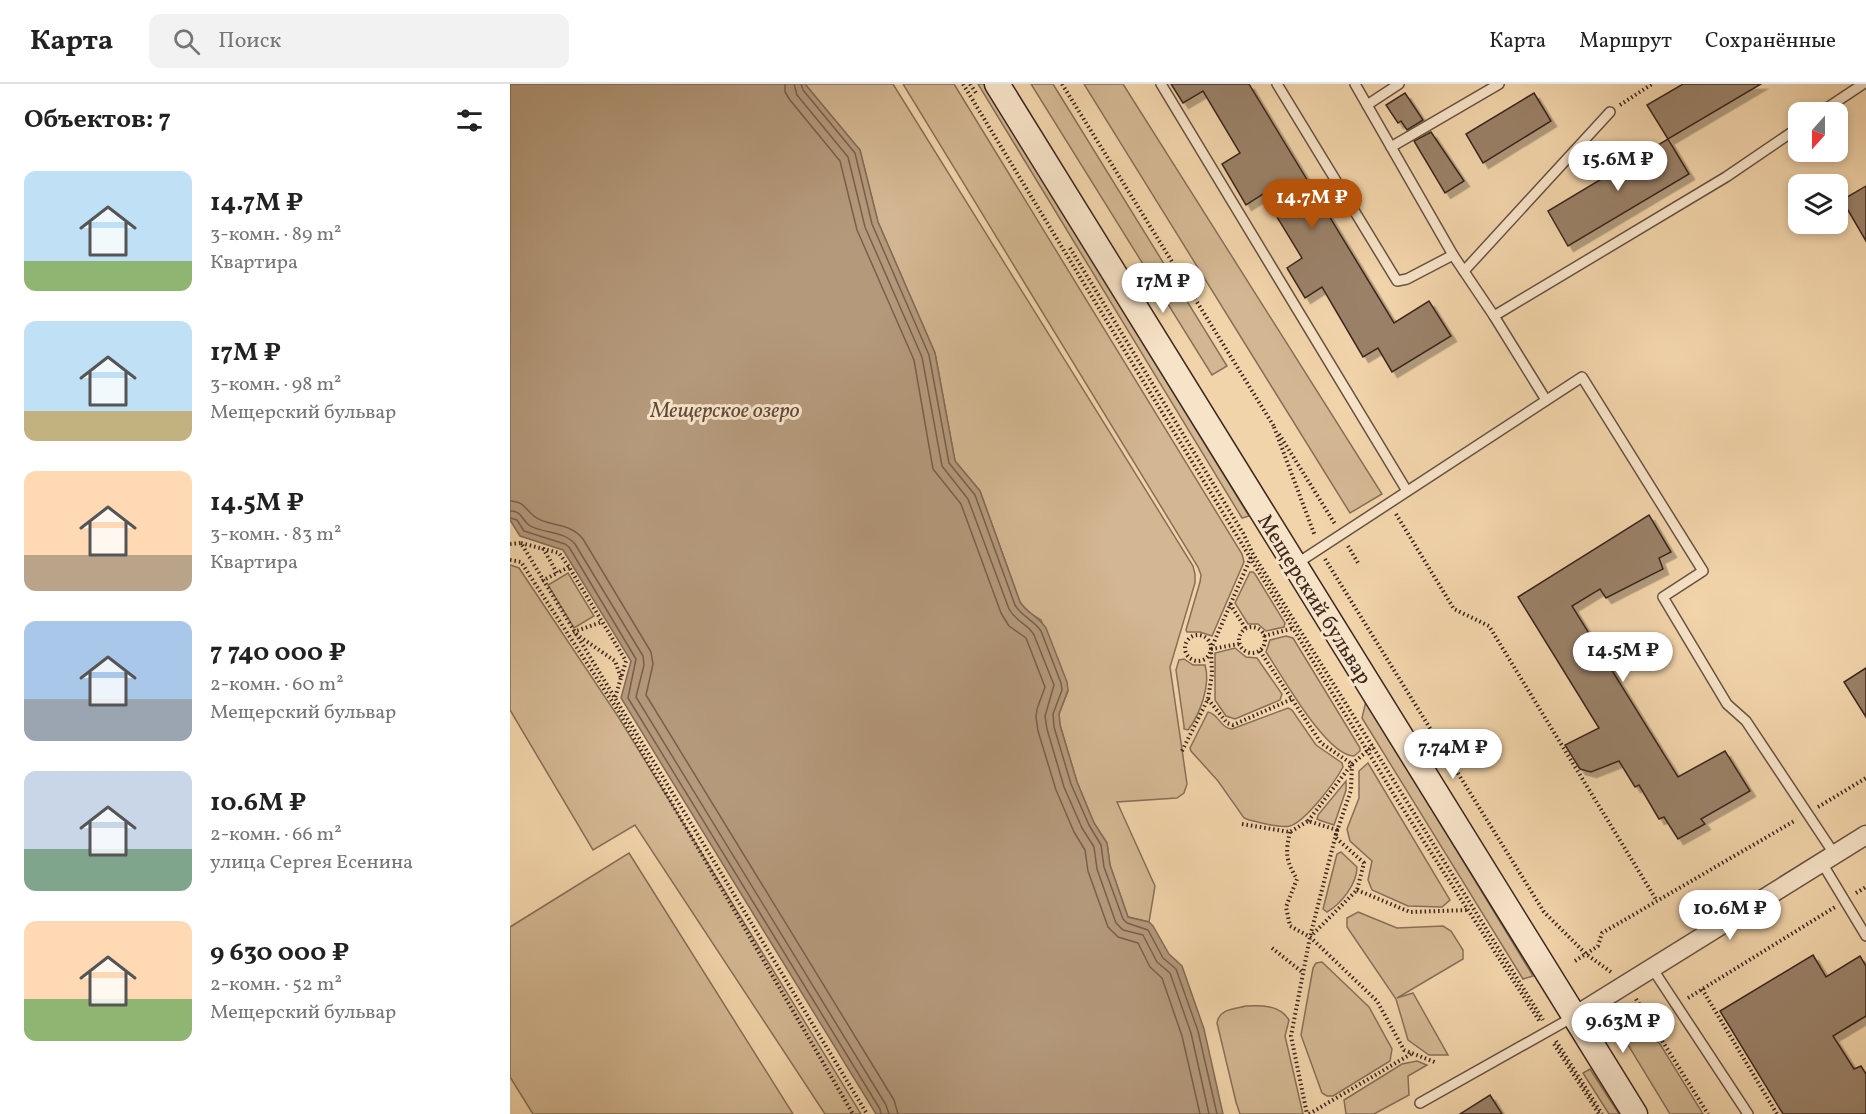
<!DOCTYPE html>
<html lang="ru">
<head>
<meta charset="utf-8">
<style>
  :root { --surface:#fff; --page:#f2f2f2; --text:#222; --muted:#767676; --line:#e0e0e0; --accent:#b45309 }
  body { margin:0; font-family:Vollkorn,serif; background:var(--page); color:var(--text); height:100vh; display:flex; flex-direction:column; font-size:22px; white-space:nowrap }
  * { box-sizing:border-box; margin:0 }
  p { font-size:20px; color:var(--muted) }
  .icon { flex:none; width:33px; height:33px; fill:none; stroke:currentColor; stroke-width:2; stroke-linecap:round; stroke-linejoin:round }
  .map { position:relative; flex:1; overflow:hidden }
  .panel { display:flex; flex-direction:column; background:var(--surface); width:510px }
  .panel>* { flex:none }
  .needle { width:39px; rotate:201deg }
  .buttons { position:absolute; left:1278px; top:18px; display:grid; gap:12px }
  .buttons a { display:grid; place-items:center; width:60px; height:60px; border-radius:12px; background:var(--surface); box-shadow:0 3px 9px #0003; font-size:30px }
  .price { position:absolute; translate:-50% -51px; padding:0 14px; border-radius:21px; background:#fff; color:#222; font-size:20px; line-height:39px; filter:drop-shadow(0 2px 3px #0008) }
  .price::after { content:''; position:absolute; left:50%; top:36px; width:18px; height:14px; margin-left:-9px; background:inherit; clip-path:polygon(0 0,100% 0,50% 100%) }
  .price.active { background:var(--accent); color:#fff }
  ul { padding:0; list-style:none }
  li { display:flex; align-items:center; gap:18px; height:150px; padding:0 24px }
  li span { display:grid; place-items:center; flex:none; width:168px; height:120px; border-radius:12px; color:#555 }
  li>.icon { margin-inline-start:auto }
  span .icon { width:72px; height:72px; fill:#fffc; stroke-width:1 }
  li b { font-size:26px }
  h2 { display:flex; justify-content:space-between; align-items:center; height:72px; padding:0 24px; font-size:26px }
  header { display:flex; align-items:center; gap:36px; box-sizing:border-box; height:84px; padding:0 30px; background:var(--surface); border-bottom:2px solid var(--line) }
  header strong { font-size:28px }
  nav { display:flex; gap:33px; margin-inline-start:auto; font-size:21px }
  .search { width:420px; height:54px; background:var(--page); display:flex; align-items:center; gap:15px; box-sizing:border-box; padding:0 21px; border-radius:12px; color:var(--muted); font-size:22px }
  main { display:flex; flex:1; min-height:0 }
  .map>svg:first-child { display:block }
  .green { fill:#d3b792; stroke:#876f58; stroke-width:1.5 }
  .water { fill:#b4997b; stroke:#846b56; stroke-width:1.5 }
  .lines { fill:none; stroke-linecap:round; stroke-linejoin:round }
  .shore { stroke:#78604d; stroke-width:1.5 }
  .building { fill:#9a8167; stroke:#3b271f; stroke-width:1.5; filter:url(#shadow) }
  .service-casing { stroke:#695242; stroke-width:12 }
  .minor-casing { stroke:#695242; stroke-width:21 }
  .secondary-casing { stroke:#3b271f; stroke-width:27 }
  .path { stroke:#3b271f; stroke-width:4; stroke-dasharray:1.5 3; stroke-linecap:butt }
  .service { stroke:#f7e3c8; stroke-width:9 }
  .minor { stroke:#f7e3c8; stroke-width:18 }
  .secondary { stroke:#f7e3c8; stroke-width:24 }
  .labels { text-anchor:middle; stroke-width:6; stroke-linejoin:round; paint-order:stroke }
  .street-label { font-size:21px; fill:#3b271f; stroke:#f7e3c8 }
  .water-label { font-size:22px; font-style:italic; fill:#5f493b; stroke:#f7e3c8 }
</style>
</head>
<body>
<header>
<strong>Карта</strong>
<div class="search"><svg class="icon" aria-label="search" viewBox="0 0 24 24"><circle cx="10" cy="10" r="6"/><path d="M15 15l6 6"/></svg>Поиск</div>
<nav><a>Карта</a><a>Маршрут</a><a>Сохранённые</a></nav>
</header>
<main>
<section class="panel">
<h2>Объектов: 7<svg class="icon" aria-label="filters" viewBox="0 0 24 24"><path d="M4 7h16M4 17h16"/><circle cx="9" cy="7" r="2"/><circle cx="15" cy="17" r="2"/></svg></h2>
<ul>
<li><span style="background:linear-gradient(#bfe0f5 75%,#8fb573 0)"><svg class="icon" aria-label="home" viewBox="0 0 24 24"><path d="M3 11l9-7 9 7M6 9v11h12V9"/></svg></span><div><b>14.7M ₽</b><p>3-комн. · 89 m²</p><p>Квартира</p></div></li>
<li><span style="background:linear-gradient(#bfe0f5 75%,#c2b280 0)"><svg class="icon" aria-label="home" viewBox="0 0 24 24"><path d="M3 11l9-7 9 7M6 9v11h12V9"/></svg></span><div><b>17M ₽</b><p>3-комн. · 98 m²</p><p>Мещерский бульвар</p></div></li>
<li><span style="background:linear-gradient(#ffd9b3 70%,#b9a48a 0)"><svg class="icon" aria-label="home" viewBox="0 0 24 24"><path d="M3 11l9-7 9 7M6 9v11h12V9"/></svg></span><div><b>14.5M ₽</b><p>3-комн. · 83 m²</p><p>Квартира</p></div></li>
<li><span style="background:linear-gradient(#a9c7e8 65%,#9aa5b1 0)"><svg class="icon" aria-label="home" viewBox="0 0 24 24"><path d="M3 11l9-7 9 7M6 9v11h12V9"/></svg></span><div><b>7 740 000 ₽</b><p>2-комн. · 60 m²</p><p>Мещерский бульвар</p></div></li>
<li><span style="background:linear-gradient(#c9d6e8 65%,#7fa58c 0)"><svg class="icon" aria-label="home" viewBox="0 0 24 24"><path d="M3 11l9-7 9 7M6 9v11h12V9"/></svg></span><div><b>10.6M ₽</b><p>2-комн. · 66 m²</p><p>улица Сергея Есенина</p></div></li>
<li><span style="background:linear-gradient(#ffd9b3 65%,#8fb573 0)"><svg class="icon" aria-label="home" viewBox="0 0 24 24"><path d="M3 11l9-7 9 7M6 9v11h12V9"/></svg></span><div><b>9 630 000 ₽</b><p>2-комн. · 52 m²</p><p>Мещерский бульвар</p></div></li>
</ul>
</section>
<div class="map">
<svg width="1356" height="1030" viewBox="0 0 1356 1030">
  <defs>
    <filter id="shadow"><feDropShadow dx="5.5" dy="5.5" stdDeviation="0" flood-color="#0004"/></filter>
  </defs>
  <rect width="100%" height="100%" fill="#f2d4aa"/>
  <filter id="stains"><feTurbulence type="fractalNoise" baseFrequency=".00333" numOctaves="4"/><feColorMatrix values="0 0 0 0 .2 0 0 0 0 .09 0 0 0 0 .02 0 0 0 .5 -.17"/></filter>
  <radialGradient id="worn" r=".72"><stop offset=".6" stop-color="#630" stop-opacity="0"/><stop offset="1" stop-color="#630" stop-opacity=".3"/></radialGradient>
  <g class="green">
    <polygon points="295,0 383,0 683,482 685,490 685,499 660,583 677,700 674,709 667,714 607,718 645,802 639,838 618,833 600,781 597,759 584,739 567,698 550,641 549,630 558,607 531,536 515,526 510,518 470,407 445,377 425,269 368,138 350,66"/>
    <polygon points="393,0 444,0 732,470 734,478 702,552 690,548 677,548 676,546 690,498 691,491 688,483"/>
    <polygon points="468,0 474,0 739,432 732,434"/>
    <polygon points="521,0 543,0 717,282 702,291"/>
    <polygon points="574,0 613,0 872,410 840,429"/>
    <polygon points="0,481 9,484 109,634 351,1030 315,1030 125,741 83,766 0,626"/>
    <polygon points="740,488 743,488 745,490 775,539 774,543 756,547 748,540 738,540 725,519"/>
    <polygon points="58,489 84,532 64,544 38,501"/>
    <path d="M776,552L783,554L850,664V667L844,672C816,672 772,591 756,568L760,556Z"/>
    <polygon points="725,564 736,573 747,574 772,610 770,616 725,635 716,632 705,616 705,569"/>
    <path d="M674,575L683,581H695C701,601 690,630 678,646L674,645V642L666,586L669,576Z"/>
    <polygon points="856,617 1023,892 1013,895 852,634"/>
    <path d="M778,624L782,626L806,661L832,679L833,683C825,698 796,737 780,742C769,745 750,738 739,736L734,734L708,697L681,667L680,664L698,628C709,630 710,644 722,645Z"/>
    <polygon points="858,679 940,816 932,823 898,822 862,806 858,796 862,777 840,757 837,745 849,714 849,687"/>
    <polygon points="836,697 836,706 824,741 809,736 807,735 808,731"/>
    <path d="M831,768L847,783C847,800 831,820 817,828L813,825L827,770Z"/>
    <polygon points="119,769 283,1030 23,1030 0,993 0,843"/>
    <polygon points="848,828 887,844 933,842 941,847 953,866 953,875 887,914 903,909 938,971 919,971 898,956 886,915 837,843 837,834"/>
    <polygon points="812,878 859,923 882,965 880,977 823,1012 817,1012 812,1009 791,951 803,884 806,879"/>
    <path d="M736,922C751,921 770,921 779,936L775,952L793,1030H730L726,1018L707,939C709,925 724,925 736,922Z"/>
    <polygon points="1131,950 1142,954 1150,960 1193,1030 1160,1030 1115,956"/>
    <polygon points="907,977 917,981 898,992 899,1011 864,1030 836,1030 834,1016 892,980"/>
    <polygon points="1080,985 1109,1030 1099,1030 1073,989"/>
  </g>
  <path class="water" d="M0,0H295L350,66L368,138L425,269L445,377L470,407L510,518C517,529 529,533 536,544L557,598L558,606L549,630L550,641L567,698L584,739L597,759L600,781L618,833L639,838L643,842L659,870L672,882L694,945L713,1030H366L111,614L121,577L53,466L10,452L0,436Z"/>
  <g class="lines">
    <g class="shore">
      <polyline points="275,0 275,8 280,16 330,77 347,146 404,276 423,385 451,420 491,529 499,542 516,554 535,603 527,625 526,633 528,647 546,706 564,748 575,766 578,787 598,843 608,853 628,859 640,883 652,894 672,952 690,1030"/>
      <path d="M284,0L287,11L338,73L355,143L412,273L432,382L458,415L499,525C507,539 517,539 524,551L544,601L535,632L537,645L554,703L572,744L584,763L587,785L606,839L613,846L633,851L647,878L660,889L681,949L699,1030"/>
      <path d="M291,0L293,6L345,69L362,140L419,271L439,379L465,411L505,521C512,533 524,536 531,547L551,599L552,606L543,630L544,643L561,700L579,741L591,761L594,783L613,835L617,839L638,846L653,874L666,885L688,947L707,1030"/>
      <path d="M0,417C15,418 14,424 24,432C36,443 59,437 73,455L141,568L143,580L136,611L384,1016L388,1030"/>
      <path d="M0,427C12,427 11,435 19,441C32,450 53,446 65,460L133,572L134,581L126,613L376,1021L379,1030"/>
      <polyline points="0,434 7,436 14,447 55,460 59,463 126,575 118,614 370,1025 371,1030"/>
    </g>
  </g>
  <g class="building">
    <polygon points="661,0 739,0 884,239 919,217 941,252 882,288 868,264 853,273 812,203 795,214 777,184 792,174 753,110 736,121 712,80 730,69 693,7 673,19"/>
    <polygon points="1173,0 1251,0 1158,55 1137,21"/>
    <polygon points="895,9 913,36 897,46 891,37 888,39 876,21"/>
    <polygon points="1024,9 1041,37 973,79 956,50"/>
    <polygon points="921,48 954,97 935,109 904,57"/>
    <polygon points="1158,55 1179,90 1058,162 1038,127"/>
    <polygon points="1356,102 1356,157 1332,116"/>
    <polygon points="1139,431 1161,468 1149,474 1153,485 1096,514 1090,505 1062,522 1168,693 1215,667 1240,707 1191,735 1195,740 1168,755 1154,733 1149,735 1129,701 1125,703 1109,677 1081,688 1070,685 1055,661 1089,644 1008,513"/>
    <polygon points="1356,584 1356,633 1334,598"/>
    <polygon points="1303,871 1316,893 1350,872 1356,882 1356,932 1323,952 1344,985 1351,982 1356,990 1356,1030 1273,1030 1210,927"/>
    <polygon points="980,1011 992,1030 950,1030"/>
  </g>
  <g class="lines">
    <g class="service-casing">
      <g id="service">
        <polyline points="651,0 897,407"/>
        <polyline points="767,0 887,197 897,195 943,171 984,232 1036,316"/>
        <polyline points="845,0 943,171"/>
        <polyline points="857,21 889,0"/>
        <polyline points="1311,28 1353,0"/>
        <polyline points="881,63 989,0"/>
        <polyline points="954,187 1100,28"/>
        <polyline points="984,232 1216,93 1288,44"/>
        <polyline points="786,480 1072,293 1193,487 1153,513 1217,620 1236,637 1325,771"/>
        <polyline points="1312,779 1356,852"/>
        <polyline points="1142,884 1238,1030"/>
        <polyline points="910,1019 1063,933"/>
      </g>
    </g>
    <g class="minor-casing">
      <polyline id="minor" points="1065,932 1356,751"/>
    </g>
    <g class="secondary-casing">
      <polyline id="secondary" points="487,0 1125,1030"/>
    </g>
    <g class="path">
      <polyline points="453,0 886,714 1030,938"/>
      <polyline points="460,0 466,9"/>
      <polyline points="552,0 765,344"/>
      <polyline points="1110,21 1142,0"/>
      <polyline points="560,164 733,449 743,470 788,543 1033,936"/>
      <polyline points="764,343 805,452"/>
      <polyline points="769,350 825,440"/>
      <polyline points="886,430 944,525 979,542 1147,817"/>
      <polyline points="11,459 49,469 59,483 116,577 105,614"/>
      <polyline points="0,460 11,459 357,1030"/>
      <polyline points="838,462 848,479"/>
      <polyline points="33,464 47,489 59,483"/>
      <polyline points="815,475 1034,828 1076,870 1101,888"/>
      <polyline points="0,476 11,478 107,625 343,1030"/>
      <polyline points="32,497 47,489"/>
      <polyline points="720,520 736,545"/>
      <circle cx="742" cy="556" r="13"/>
      <polyline points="63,548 92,538"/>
      <polyline points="66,550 105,577 111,594"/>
      <circle cx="688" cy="564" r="13"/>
      <polyline points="754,552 784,544"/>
      <polyline points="701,565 729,560"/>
      <polyline points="750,567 811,659 842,680 841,706 825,753 854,779 847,806 801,852"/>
      <polyline points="698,615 717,639 723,641 782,615"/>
      <polyline points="672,667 698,615 702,590 701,565 741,473"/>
      <polyline points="1308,723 1356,694"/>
      <polyline points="798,737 842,680 863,662"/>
      <polyline points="732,740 780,748 798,737 827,746 800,853 781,952 797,1030"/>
      <path d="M780,748C775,769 776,777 787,795L776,823L780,842L800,853L867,917L894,966L927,979"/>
      <polyline points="847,806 900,828 959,826"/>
      <polyline points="1346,809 1356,803"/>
      <polyline points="762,864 792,888"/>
      <polyline points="1065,877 1088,862 1092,849 1286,736"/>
      <polyline points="1192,905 1267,1030"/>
      <polyline points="1178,914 1325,823"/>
      <polyline points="1126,915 1198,1030"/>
      <polyline points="1140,936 1156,927"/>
      <polyline points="1046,957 1092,1030"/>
      <polyline points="1044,960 1089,1030"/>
      <polyline points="799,1030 901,970"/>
    </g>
    <use href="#service" class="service"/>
    <use href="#minor" class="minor"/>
    <use href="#secondary" class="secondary"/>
  </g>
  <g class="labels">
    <g class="street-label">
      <text transform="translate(805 515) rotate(58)" y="7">Мещерский бульвар</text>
    </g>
    <g class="water-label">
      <text x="215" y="333">Мещерское озеро</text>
    </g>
  </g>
  <rect width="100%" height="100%" filter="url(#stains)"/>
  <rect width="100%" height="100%" fill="url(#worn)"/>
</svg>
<div class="buttons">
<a><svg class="needle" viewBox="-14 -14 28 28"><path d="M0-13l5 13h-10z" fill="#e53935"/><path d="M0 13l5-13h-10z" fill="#767676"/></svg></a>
<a><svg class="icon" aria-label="layers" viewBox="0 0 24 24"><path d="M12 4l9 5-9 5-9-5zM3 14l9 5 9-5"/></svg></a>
</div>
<b class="price" style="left:1108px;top:108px">15.6M ₽</b>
<b class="price active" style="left:802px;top:146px">14.7M ₽</b>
<b class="price" style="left:653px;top:230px">17M ₽</b>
<b class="price" style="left:1113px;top:599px">14.5M ₽</b>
<b class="price" style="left:943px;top:696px">7.74M ₽</b>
<b class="price" style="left:1220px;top:857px">10.6M ₽</b>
<b class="price" style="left:1113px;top:970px">9.63M ₽</b>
</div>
</main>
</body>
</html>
